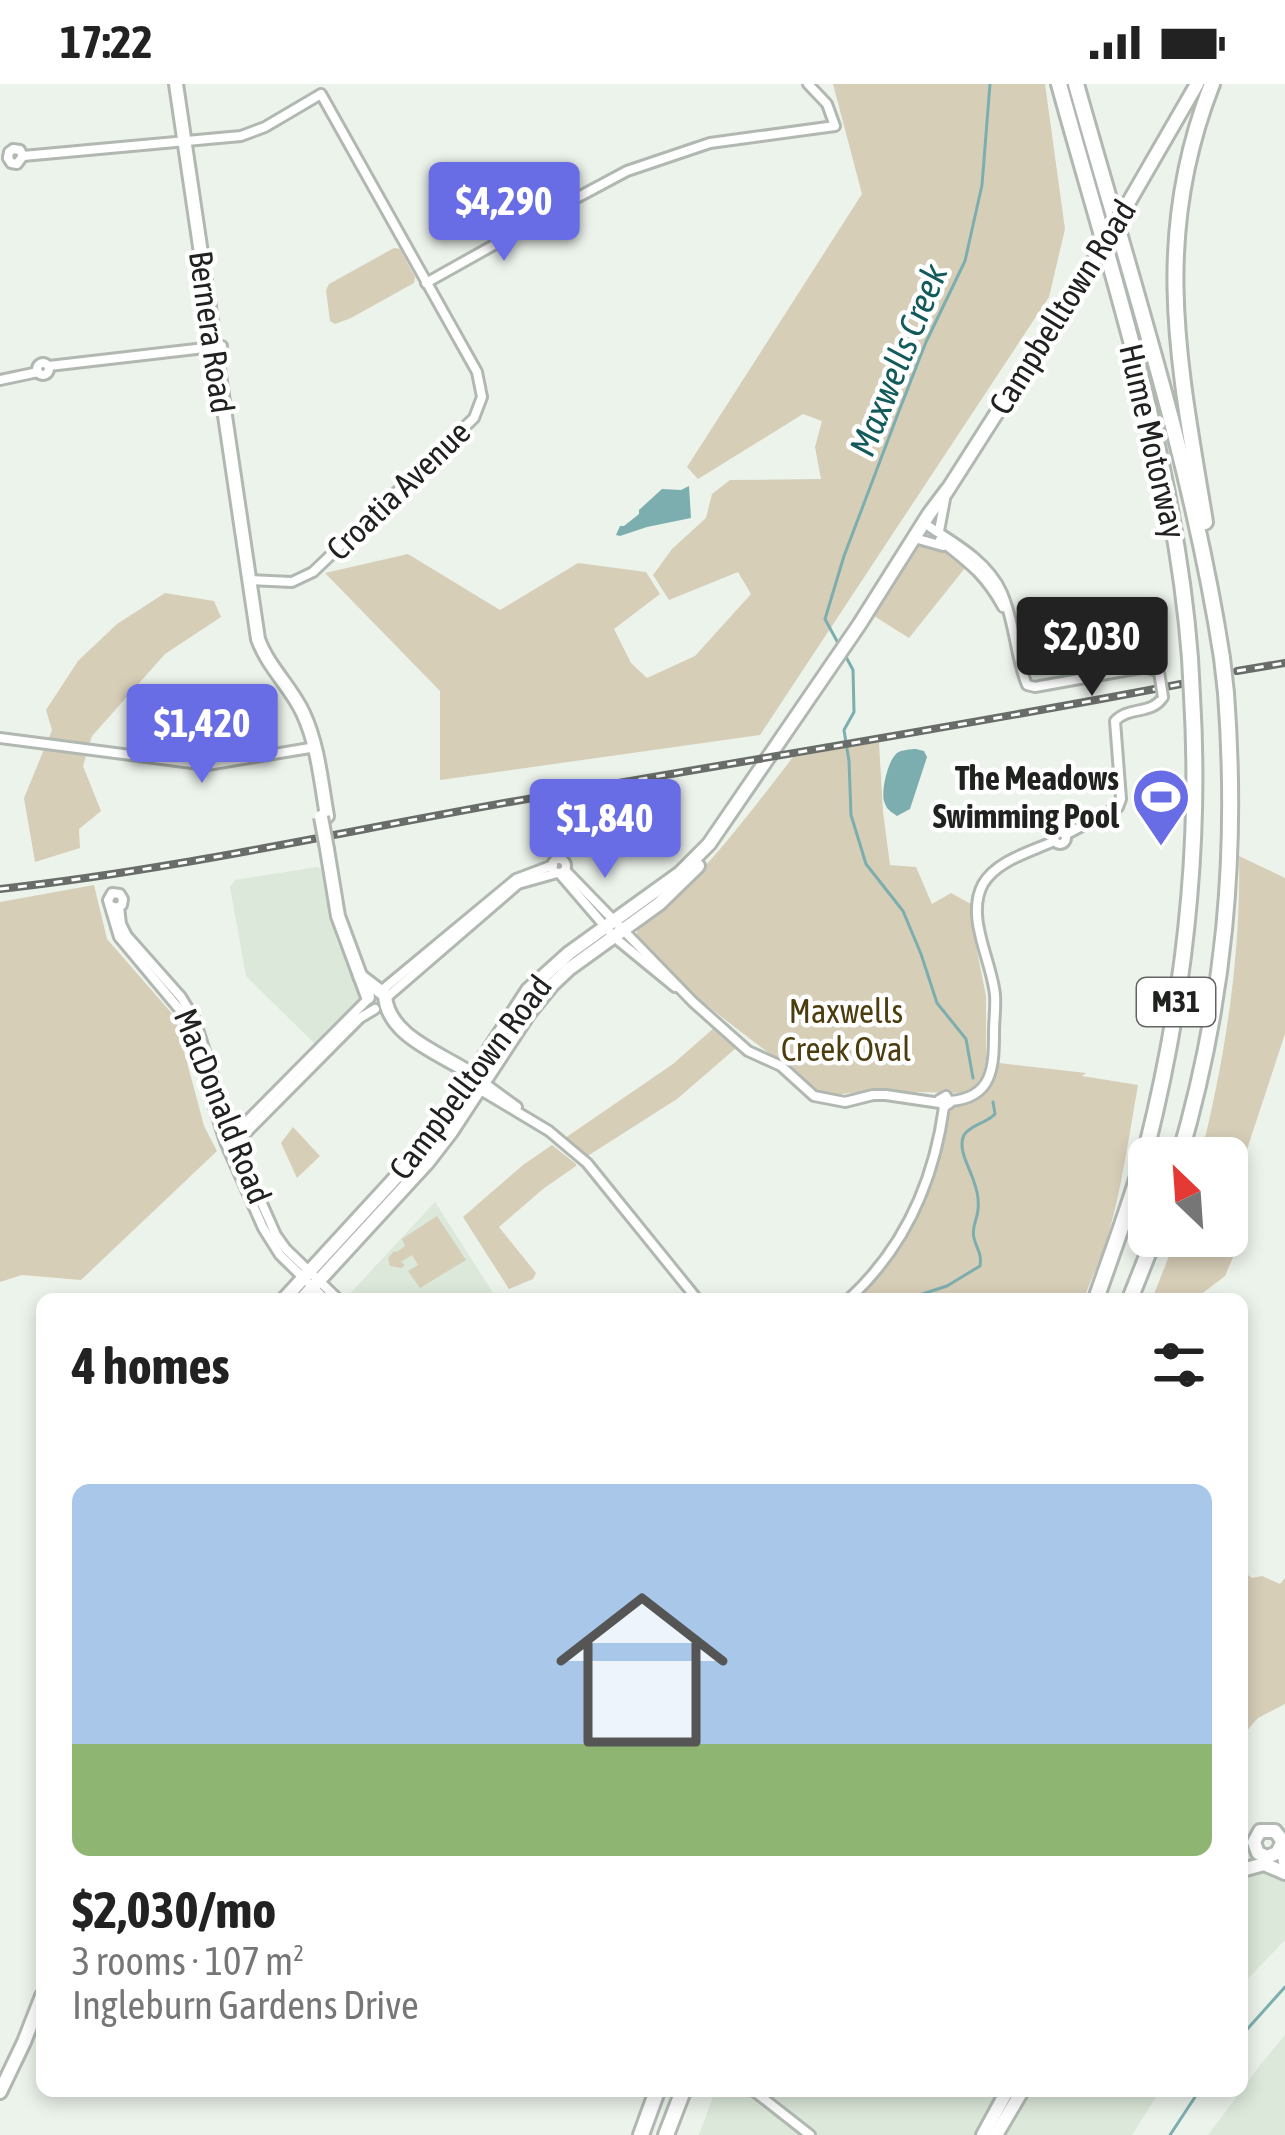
<!DOCTYPE html>
<html lang="en">
<head>
<meta charset="utf-8">
<style>
  :root { --surface:#fff; --page:#f2f2f2; --text:#222; --muted:#767676; --line:#e0e0e0; --accent:#686de6 }
  body { margin:0; font-family:"Asap Condensed",sans-serif; background:var(--page); color:var(--text); height:100vh; display:flex; flex-direction:column; font-size:45px; white-space:nowrap }
  * { box-sizing:border-box; margin:0 }
  p { font-size:39px; color:var(--muted) }
  .icon { flex:none; width:66px; height:66px; fill:none; stroke:currentColor; stroke-width:2; stroke-linecap:round; stroke-linejoin:round }
  .map { position:relative; flex:1; overflow:hidden }
  .panel { position:absolute; left:36px; top:1209px; width:1212px; height:804px; display:flex; flex-direction:column; background:var(--surface); border-radius:18px; box-shadow:0 6px 18px #0003 }
  .panel>* { flex:none }
  .needle { width:78px; rotate:335deg }
  .buttons { position:absolute; left:1128px; top:1053px; display:grid; gap:24px }
  .buttons a { display:grid; place-items:center; width:120px; height:120px; border-radius:18px; background:var(--surface); box-shadow:0 6px 18px #0003; font-size:60px }
  .price { position:absolute; translate:-50% -102px; padding:0 27px; border-radius:12px; background:var(--accent); color:#fff; font-size:39px; line-height:78px; filter:drop-shadow(0 3px 6px #0008) }
  .price::after { content:''; position:absolute; left:50%; top:72px; width:36px; height:27px; margin-left:-18px; background:inherit; clip-path:polygon(0 0,100% 0,50% 100%) }
  .price.on { background:#222; color:#fff }
  ul { padding:0; list-style:none }
  li { display:grid; align-content:center; gap:24px; height:636px; padding:0 36px }
  li+li { border-top:3px solid var(--line) }
  li span { display:grid; place-items:center; height:372px; border-radius:18px; color:#555 }
  li>.icon { margin-inline-start:auto }
  span .icon { width:216px; height:216px; fill:#fffc; stroke-width:1 }
  li b { font-size:51px }
  h2 { display:flex; justify-content:space-between; align-items:center; height:144px; padding:0 36px; font-size:51px }
  .status { display:flex; justify-content:space-between; align-items:center; height:84px; padding:0 60px; background:var(--surface); direction:ltr }
  .status svg { height:33px; fill:currentColor }
  .map>svg:first-child { display:block }
  .built { fill:#dce8da }
  .green { fill:#d7ceb8 }
  .water { fill:#7daeaf }
  .lines { fill:none; stroke-linecap:round; stroke-linejoin:round }
  .stream { stroke:#7daeaf; stroke-width:3 }
  .minor-casing { stroke:#b1b8b1; stroke-width:14 }
  .major-casing { stroke:#b1b8b1; stroke-width:18 }
  .highway-casing { stroke:#b1b8b1; stroke-width:20 }
  .minor { stroke:#fff; stroke-width:8 }
  .major { stroke:#fff; stroke-width:12 }
  .highway { stroke:#fff; stroke-width:14 }
  .rail-casing { stroke:#696d69; stroke-width:8 }
  .rail { stroke:#fff; stroke-width:3; stroke-dasharray:9; stroke-linecap:butt }
  .minor-bridge-casing { stroke:#b1b8b1; stroke-width:14; stroke-linecap:butt }
  .major-bridge-casing { stroke:#b1b8b1; stroke-width:18; stroke-linecap:butt }
  .highway-bridge-casing { stroke:#b1b8b1; stroke-width:20; stroke-linecap:butt }
  .minor-bridge { stroke:#fff; stroke-width:8 }
  .major-bridge { stroke:#fff; stroke-width:12 }
  .highway-bridge { stroke:#fff; stroke-width:14 }
  .labels { text-anchor:middle; stroke-width:9; stroke-linejoin:round; paint-order:stroke }
  .shield { fill:#fff; stroke:#636463; stroke-width:3 }
  .shield-label { font-size:30px; font-weight:bold; fill:#202220 }
  .street-label { font-size:33px; fill:#202220; stroke:#fff }
  .poi-label { font-size:33px; font-weight:bold; fill:#202220; stroke:#fff; text-anchor:end }
  .park-label { font-size:33px; fill:#4d3c0e; stroke:#fff }
  .water-label { font-size:36px; font-style:italic; fill:#135a5b; stroke:#fff }
</style>
</head>
<body>
<div class="status"><b>17:22</b><svg viewBox="0 0 49 12"><path d="M0 12V9h3v3zM5 12V6h3v6zM10 12V3h3v9zM15 12V0h3v12zM26 1h20v11H26zM47 4h2v5h-2z"/></svg></div>
<div class="map">
<svg width="1285" height="2051" viewBox="0 0 1285 2051">
  <rect width="100%" height="100%" fill="#ecf3eb"/>
  <g class="built">
    <polygon points="317,783 326,786 336,855 363,918 317,962 246,892 230,803 235,796"/>
    <polygon points="435,1118 495,1212 490,1215 345,1215"/>
    <polygon points="1254,1758 1254,1765 1285,1788 1285,1856 1242,1901 1242,1772"/>
    <polygon points="1285,1951 1285,2051 1208,2051 1261,1980"/>
    <polygon points="715,2007 1160,2007 1132,2051 699,2051"/>
  </g>
  <g class="green">
    <polygon points="833,0 1045,0 1065,145 1049,213 760,651 440,696 440,607 325,489 408,470 500,526 578,479 646,488 660,510 614,545 631,579 647,594 695,572 751,510 738,488 669,516 653,491 672,465 706,434 712,410 730,396 821,395 815,363 822,337 803,330 698,395 687,383 862,110"/>
    <polygon points="394,164 400,165 415,193 414,199 351,234 335,240 330,237 326,206 329,200"/>
    <polygon points="923,460 943,466 965,481 965,484 909,554 874,532 919,461"/>
    <polygon points="165,509 214,517 221,533 165,570 92,652 83,682 101,727 79,745 80,764 35,778 24,714 52,646 46,626 78,577 117,540"/>
    <path d="M879,658L883,728L890,781L916,783L932,820L951,809L971,820L972,842L986,912V976L983,990L977,1000L965,1009L868,1007L824,1012C761,960 689,916 636,853L638,845C700,797 745,735 793,673Z"/>
    <path d="M1239,772L1285,794V950L1230,1117L1234,1171L1225,1192L1195,1215H1152L1177,1152H1227V1074H1200C1225,976 1241,873 1239,772Z"/>
    <polygon points="94,801 107,855 175,933 204,1042 217,1067 81,1196 22,1191 0,1198 0,818"/>
    <polygon points="715,943 736,964 677,1015 586,1073 565,1054 673,980"/>
    <path d="M999,979L1086,989L1082,992L1138,1001C1129,1052 1122,1103 1108,1152C1102,1174 1091,1194 1084,1215H857C896,1177 920,1134 937,1083C943,1064 945,1045 951,1026C973,1014 989,1006 999,979Z"/>
    <polygon points="293,1043 320,1072 297,1094 281,1059"/>
    <polygon points="552,1061 576,1080 576,1082 543,1105 499,1143 536,1189 533,1195 509,1205 463,1133 523,1081"/>
    <polygon points="437,1132 466,1176 420,1204 408,1187 418,1181 412,1171 401,1178 405,1181 401,1184 390,1182 388,1174 394,1167 397,1168 405,1162 402,1155"/>
    <polygon points="1242,1487 1252,1494 1262,1492 1280,1500 1285,1494 1285,1620 1258,1634 1242,1652"/>
  </g>
  <g class="water">
    <polygon points="689,402 691,434 647,443 620,452 616,451 620,442 624,442 639,430 639,426 662,405 681,406"/>
    <path d="M916,665L924,667L927,673L910,725L897,732C890,727 887,726 884,717C881,706 888,676 897,669C901,666 911,665 916,665Z"/>
  </g>
  <g class="lines">
    <g class="stream">
      <polyline points="838,559 825,535 844,472 899,327 926,258 965,177 982,101 990,0"/>
      <polyline points="845,571 853,586 854,628 844,646 849,677 851,731 866,780 903,827 921,870 937,919 966,955 973,994"/>
      <path d="M907,1215L947,1202L980,1182C982,1169 977,1166 974,1154C971,1143 977,1137 978,1126C979,1117 977,1106 974,1098C970,1084 957,1065 964,1051C970,1041 987,1039 995,1030L993,1018"/>
      <polyline points="1242,1951 1285,1903"/>
      <polyline points="1170,2051 1199,2007"/>
    </g>
    <g class="minor-casing">
      <g id="minor">
        <polyline points="23,72 241,52 265,43 321,10 477,288 482,313 474,334 313,488 292,498 249,496"/>
        <polyline points="8,74 9,68 13,65 20,66 23,72"/>
        <polyline points="8,74 11,79 17,80 23,72"/>
        <polygon points="564,116 570,120 566,126 560,122"/>
        <polyline points="569,118 627,87 710,59 835,42 827,20 808,0"/>
        <polyline points="426,199 560,124"/>
        <circle cx="43" cy="285" r="6"/>
        <polyline points="49,282 222,262"/>
        <polyline points="0,296 38,288"/>
        <path d="M925,440C953,458 988,477 1002,509C1015,538 1015,572 1027,601L1035,603L1146,583L1159,588"/>
        <polyline points="939,447 945,415"/>
        <polyline points="918,455 943,462"/>
        <path d="M940,456C969,479 985,490 1003,523"/>
        <polyline points="0,654 207,681 310,664"/>
        <circle cx="1060" cy="754" r="6"/>
        <path d="M1065,751L1118,723L1121,715L1115,637C1129,622 1152,631 1163,613"/>
        <circle cx="559" cy="782" r="7"/>
        <polyline points="565,786 693,918 748,967 781,982 814,1012 845,1018 873,1011 886,1011 940,1019"/>
        <polyline points="559,789 614,853 675,903"/>
        <polyline points="111,822 117,824 122,821 123,815 120,810 112,809 108,816 119,853 185,932 225,1058 263,1144 280,1171 325,1215"/>
        <polyline points="119,823 121,840 127,852 181,913 195,936 232,1052 276,1151 286,1165 338,1215"/>
        <polyline points="381,907 516,795 553,781"/>
        <polyline points="386,914 518,800 557,789"/>
        <polyline points="483,998 517,1023"/>
        <polyline points="479,1005 549,1047 587,1079 697,1215"/>
        <polygon points="946,1012 950,1019 944,1023 939,1016"/>
        <path d="M950,1017C993,1014 994,983 994,948C994,936 996,923 995,911C992,877 965,833 983,800C997,776 1031,768 1054,757"/>
        <polyline points="231,1053 367,916"/>
        <polyline points="234,1061 360,934 375,925"/>
        <path d="M849,1215C904,1164 934,1097 944,1023"/>
        <polyline points="754,2007 810,2051"/>
      </g>
    </g>
    <g class="major-casing">
      <g id="major">
        <path d="M176,0L258,555C268,583 291,603 303,629C318,661 321,698 327,732"/>
        <polyline points="1126,123 1197,0"/>
        <polyline points="945,410 1093,178"/>
        <polyline points="327,765 338,832 368,913"/>
        <path d="M360,892L385,911C387,954 446,971 476,993"/>
        <polyline points="284,1215 431,1055 528,906 569,869 680,789 709,760 859,541 929,430 947,406"/>
        <polyline points="302,1215 427,1079 451,1048 529,929 552,901 569,885 659,820 698,782"/>
        <polyline points="1281,1761 1277,1769 1267,1773 1258,1769 1254,1758 1260,1747 1275,1747 1281,1755 1285,1778"/>
        <polyline points="1242,1786 1264,1780 1285,1789"/>
        <polyline points="0,2008 24,1958 42,1912"/>
        <polyline points="983,2051 1007,2007"/>
        <polyline points="996,2051 1022,2007"/>
      </g>
    </g>
    <g class="highway-casing">
      <g id="highway">
        <path d="M1059,0C1111,189 1175,377 1190,574"/>
        <path d="M1076,0C1129,189 1192,379 1222,574"/>
        <path d="M1205,438C1179,280 1151,155 1212,0"/>
        <path d="M1179,1074C1225,917 1238,771 1226,609"/>
        <path d="M1096,1215C1114,1163 1134,1111 1148,1058C1184,913 1201,761 1192,612"/>
        <polyline points="1130,1215 1155,1152"/>
        <polyline points="641,2051 657,2007"/>
        <polyline points="666,2051 683,2007"/>
      </g>
    </g>
    <use href="#minor" class="minor"/>
    <use href="#major" class="major"/>
    <use href="#highway" class="highway"/>
    <g class="rail-casing">
      <g id="rail">
        <polyline points="1237,587 1285,579"/>
        <path d="M0,805C172,786 341,748 510,718C734,678 958,643 1181,600"/>
      </g>
    </g>
    <use href="#rail" class="rail"/>
    <g class="minor-bridge-casing">
      <polyline id="minor-bridge" points="1159,588 1163,613"/>
    </g>
    <g class="major-bridge-casing">
      <g id="major-bridge">
        <polyline points="1093,178 1126,123"/>
        <polyline points="321,733 327,765"/>
      </g>
    </g>
    <g class="highway-bridge-casing">
      <g id="highway-bridge">
        <polyline points="1190,574 1192,612"/>
        <polyline points="1222,574 1226,609"/>
      </g>
    </g>
    <use href="#minor-bridge" class="minor-bridge"/>
    <use href="#major-bridge" class="major-bridge"/>
    <use href="#highway-bridge" class="highway-bridge"/>
  </g>
  <defs>
    <g id="stadium-pin" transform="scale(3)"><path d="M0 17L-7.5 6A9.5 9.5 0 1 1 7.5 6Z" fill="#686de6" stroke="#fff"/><path d="M0-5a6.5 5 0 1 0 0 10a6.5 5 0 1 0 0-10ZM-3.5-1.8h7v3.6h-7Z" fill="#fff"/></g>
  </defs>
  <g fill-rule="evenodd">
    <use href="#stadium-pin" x="1161" y="713"/>
  </g>
  <g class="labels">
    <rect class="shield" x="1137" y="894" width="78" height="48" rx="9"/>
    <g class="shield-label">
      <text x="1176" y="928">M31</text>
    </g>
    <g class="street-label">
      <text transform="translate(1062 223) rotate(-58)" y="12">Campbelltown Road</text>
      <text transform="translate(212 248) rotate(82)" y="12">Bernera Road</text>
      <text transform="translate(1153 357) rotate(77)" y="12">Hume Motorway</text>
      <text transform="translate(398 406) rotate(-44)" y="12">Croatia Avenue</text>
      <text transform="translate(470 993) rotate(-53)" y="12">Campbelltown Road</text>
      <text transform="translate(223 1022) rotate(68)" y="12">MacDonald Road</text>
    </g>
    <g class="poi-label">
      <text x="1119" y="706">The Meadows<tspan x="1119" dy="38">Swimming Pool</tspan></text>
    </g>
    <g class="park-label">
      <text x="846" y="939">Maxwells<tspan x="846" dy="38">Creek Oval</tspan></text>
    </g>
    <g class="water-label">
      <text transform="translate(898 276) rotate(-68)" y="13">Maxwells Creek</text>
    </g>
  </g>
</svg>
<div class="buttons">
<a><svg class="needle" viewBox="-14 -14 28 28"><path d="M0-13l5 13h-10z" fill="#e53935"/><path d="M0 13l5-13h-10z" fill="#767676"/></svg></a>
</div>
<b class="price" style="left:504px;top:180px">$4,290</b>
<b class="price on" style="left:1092px;top:615px">$2,030</b>
<b class="price" style="left:202px;top:702px">$1,420</b>
<b class="price" style="left:605px;top:797px">$1,840</b>
<section class="panel">
<h2>4 homes<svg class="icon" aria-label="filters" viewBox="0 0 24 24"><path d="M4 7h16M4 17h16"/><circle cx="9" cy="7" r="2"/><circle cx="15" cy="17" r="2"/></svg></h2>
<ul>
<li><span style="background:linear-gradient(#a9c7e8 70%,#8fb573 0)"><svg class="icon" aria-label="home" viewBox="0 0 24 24"><path d="M3 11l9-7 9 7M6 9v11h12V9"/></svg></span><div><b>$2,030/mo</b><p>3 rooms · 107 m²</p><p>Ingleburn Gardens Drive</p></div></li>
</ul>
</section>
</div>
</body>
</html>
